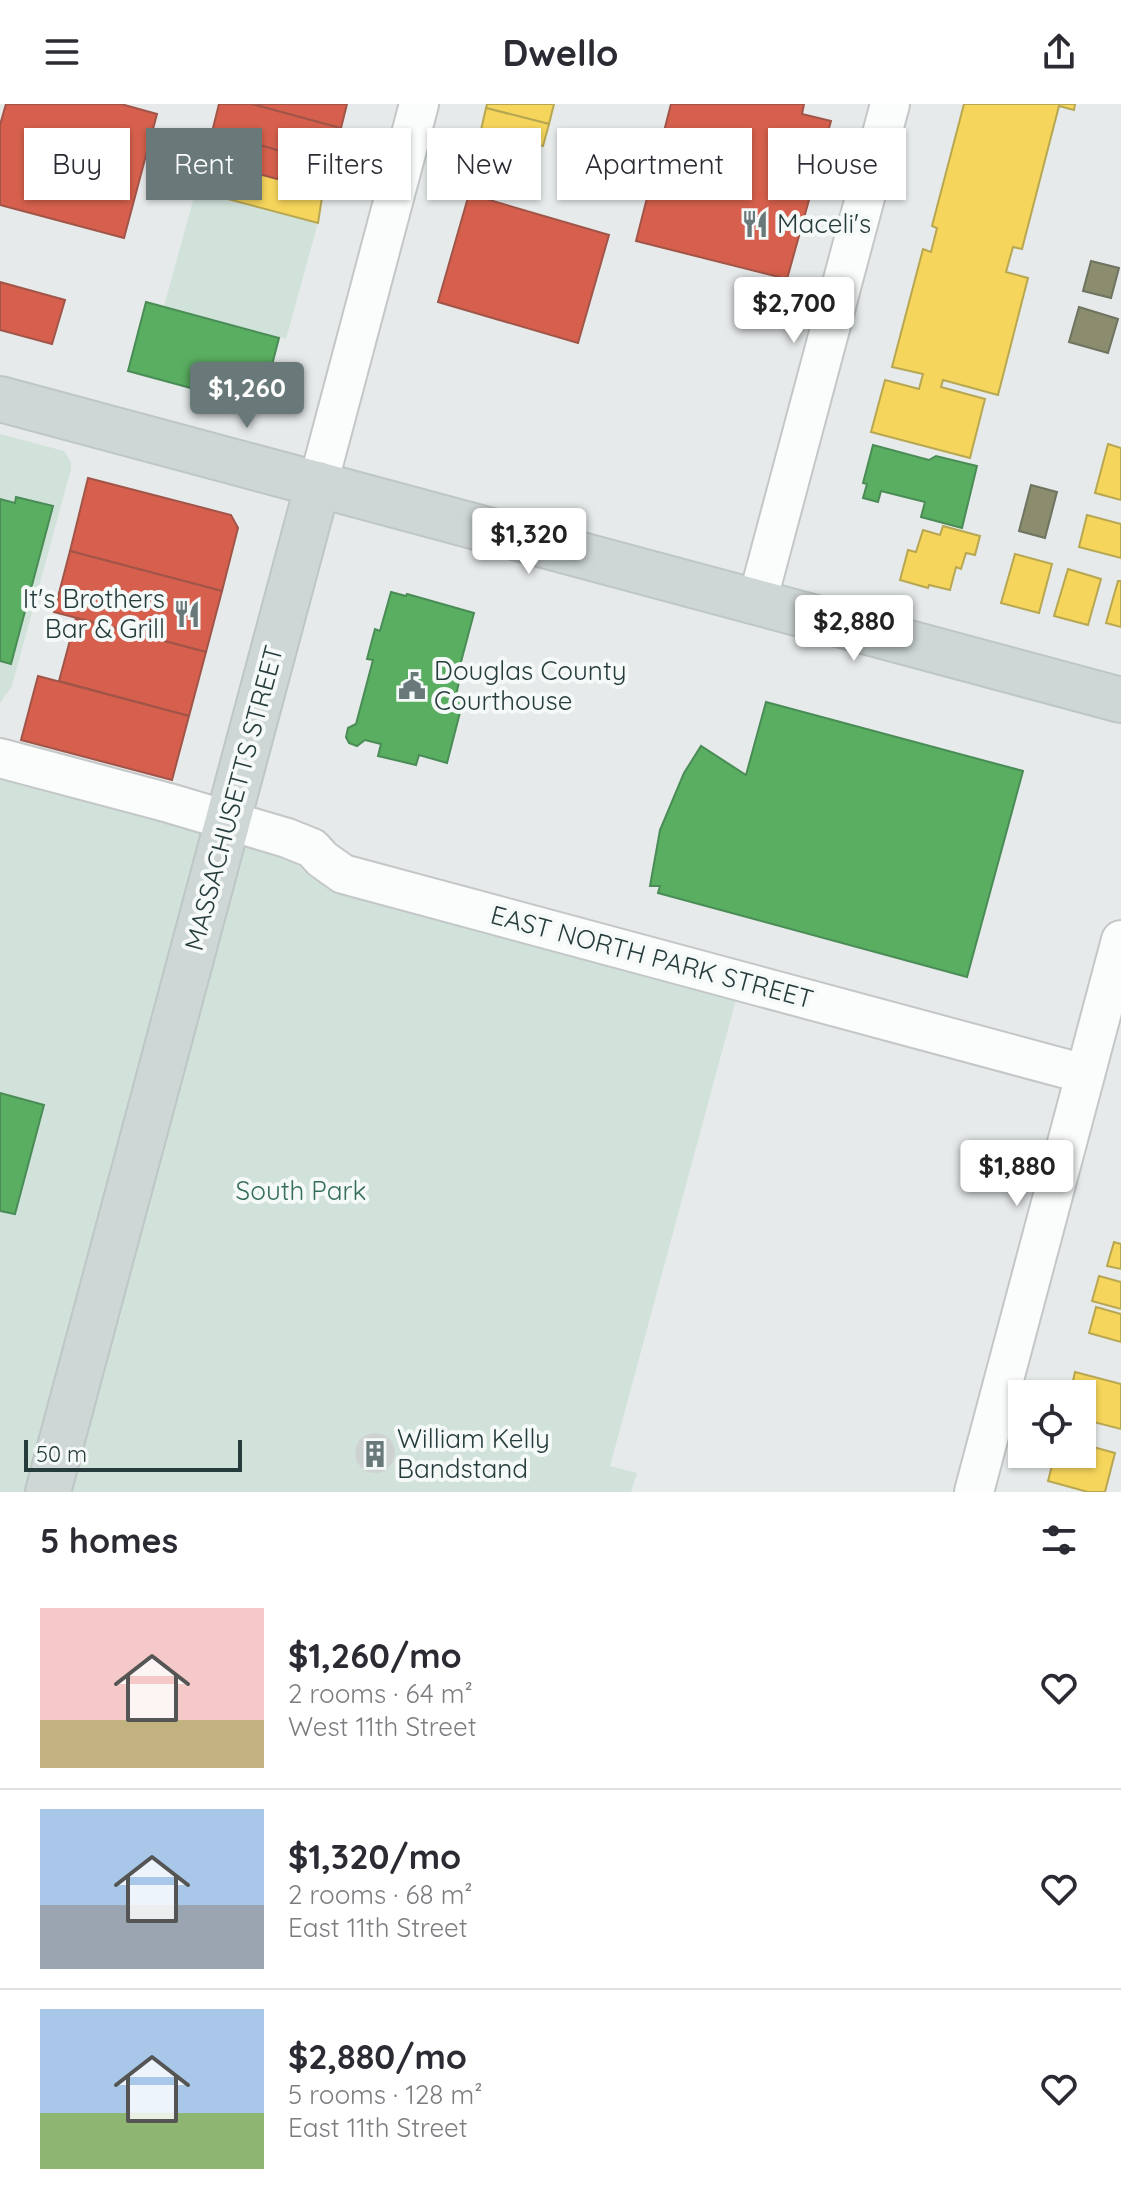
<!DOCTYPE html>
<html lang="en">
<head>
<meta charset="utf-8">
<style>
  :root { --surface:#fff; --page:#f7f7f7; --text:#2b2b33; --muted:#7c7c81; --line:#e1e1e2; --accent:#697979 }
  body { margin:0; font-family:Quicksand,sans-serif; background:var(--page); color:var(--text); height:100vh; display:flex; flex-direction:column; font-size:30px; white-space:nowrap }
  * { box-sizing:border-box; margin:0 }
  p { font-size:26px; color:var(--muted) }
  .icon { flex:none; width:44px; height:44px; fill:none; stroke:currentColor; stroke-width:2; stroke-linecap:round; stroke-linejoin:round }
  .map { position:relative; height:1388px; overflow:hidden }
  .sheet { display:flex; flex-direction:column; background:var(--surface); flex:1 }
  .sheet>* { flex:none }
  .banner { position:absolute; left:24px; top:24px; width:1074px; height:72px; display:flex; gap:16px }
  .controls { position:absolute; left:1008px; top:1276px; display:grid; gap:16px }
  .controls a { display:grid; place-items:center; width:88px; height:88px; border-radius:0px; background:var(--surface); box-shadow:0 2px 6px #0004; font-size:40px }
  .scale { position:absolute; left:24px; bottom:20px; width:218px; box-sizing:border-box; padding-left:8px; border:4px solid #263c3c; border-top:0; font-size:22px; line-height:28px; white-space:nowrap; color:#263c3c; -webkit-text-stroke:6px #f5f9f8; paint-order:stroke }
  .price { position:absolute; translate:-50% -68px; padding:0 18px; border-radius:8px; background:#fff; color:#222; font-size:26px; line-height:52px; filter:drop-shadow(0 2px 4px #0008) }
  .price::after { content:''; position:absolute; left:50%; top:48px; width:24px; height:18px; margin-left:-12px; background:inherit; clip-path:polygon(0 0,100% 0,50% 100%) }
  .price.active { background:var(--accent); color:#fff }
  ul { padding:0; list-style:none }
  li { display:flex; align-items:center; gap:24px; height:200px; padding:0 40px }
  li+li { border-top:2px solid var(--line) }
  li span { display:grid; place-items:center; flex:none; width:224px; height:160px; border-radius:0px; color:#555 }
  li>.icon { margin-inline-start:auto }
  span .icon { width:96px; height:96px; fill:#fffc; stroke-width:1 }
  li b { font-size:34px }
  h2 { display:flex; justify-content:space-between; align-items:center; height:96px; padding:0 40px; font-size:34px }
  .tag { padding:0 28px; border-radius:0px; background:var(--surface); box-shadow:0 2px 6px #0004; font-size:28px; line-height:72px }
  .tag.active { background:var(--accent); color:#fff }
  header { display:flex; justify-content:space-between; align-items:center; height:104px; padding:0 40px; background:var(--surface); font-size:36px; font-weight:700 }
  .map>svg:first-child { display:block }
  .green { fill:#d1e2db }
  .homes { fill:#f6d55c; stroke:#b8a752; stroke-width:2 }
  .shops { fill:#d6604d; stroke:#a15548; stroke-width:2 }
  .public { fill:#5aae61; stroke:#4a8c56; stroke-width:2 }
  .industry { fill:#8c8c6e; stroke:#6d745f; stroke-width:2 }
  .building { fill:#cdd2d1; stroke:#cfd3d3; stroke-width:2 }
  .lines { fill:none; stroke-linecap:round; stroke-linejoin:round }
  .minor-casing { stroke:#c3c7c7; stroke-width:42 }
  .major-casing { stroke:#bec6c6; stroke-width:48 }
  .minor { stroke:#fbfcfc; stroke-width:38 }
  .major { stroke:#cfd6d6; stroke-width:44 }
  .labels { text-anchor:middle; stroke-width:8; stroke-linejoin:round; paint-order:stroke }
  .poi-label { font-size:26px; fill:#263c3c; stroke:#f5f9f8; text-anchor:start }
  .street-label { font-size:26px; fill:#263c3c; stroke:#f5f9f8 }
  .park-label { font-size:26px; fill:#346e5a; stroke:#f5f9f8 }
</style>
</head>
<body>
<header><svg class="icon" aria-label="menu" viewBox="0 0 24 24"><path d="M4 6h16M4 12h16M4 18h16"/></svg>Dwello<svg class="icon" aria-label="share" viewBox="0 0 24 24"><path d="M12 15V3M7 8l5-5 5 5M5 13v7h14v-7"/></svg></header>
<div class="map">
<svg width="1121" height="1388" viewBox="0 0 1121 1388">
  <rect width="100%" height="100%" fill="#e6eaea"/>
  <g class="green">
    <polygon points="196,86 318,119 286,235 164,202"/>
    <polygon points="0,330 64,347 71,358 71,365 12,582 0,599"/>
    <polygon points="0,670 290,753 310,773 330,783 737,892 610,1362 637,1369 631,1388 0,1388"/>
  </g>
  <g class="homes">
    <polygon points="487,0 554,0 549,20 486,4"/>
    <polygon points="964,0 1075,0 1074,6 1059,2 1022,145 1013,143 1006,168 1028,174 998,291 943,276 941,283 985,295 970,354 871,328 885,276 919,285 923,270 892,263 923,145 931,148 937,124 932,122"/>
    <polygon points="486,4 549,20 543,42 481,26"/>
    <polygon points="236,64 323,87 318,119 228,95"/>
    <polygon points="1108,340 1121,344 1121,396 1095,389"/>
    <polygon points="1087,411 1121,420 1121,454 1079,443"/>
    <polygon points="943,422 980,432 975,451 966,449 961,465 956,463 950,486 929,481 928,484 900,476 908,446 916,448 923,426 940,431"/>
    <polygon points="1015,450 1052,460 1039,509 1001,499"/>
    <polygon points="1068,465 1101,475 1088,521 1054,512"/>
    <polygon points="1118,477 1121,477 1121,523 1106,519"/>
    <polygon points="1114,1138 1121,1140 1121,1165 1107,1162"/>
    <polygon points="1099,1172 1121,1178 1121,1205 1092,1197"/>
    <polygon points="1096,1203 1121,1210 1121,1238 1089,1229"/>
    <polygon points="1075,1268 1121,1280 1121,1325 1082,1315 1082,1290 1070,1290"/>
    <polygon points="1082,1340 1115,1349 1105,1388 1088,1388 1048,1377 1055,1350 1082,1350"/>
  </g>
  <g class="shops">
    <polygon points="6,0 121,0 157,10 124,134 0,101 0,21"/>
    <polygon points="219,0 252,0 341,24 331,61 212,28"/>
    <polygon points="252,0 347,0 341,24"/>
    <polygon points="671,0 804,0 802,10 831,17 787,175 636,137"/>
    <polygon points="244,37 331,61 323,87 236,64"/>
    <polygon points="469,90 609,131 578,239 438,198"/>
    <polygon points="0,178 65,196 52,240 0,226"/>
    <polygon points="88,374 231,411 238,424 222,487 70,447"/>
    <polygon points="70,447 222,487 206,548 54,508"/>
    <polygon points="76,514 206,548 189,612 59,577"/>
    <polygon points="38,572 189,612 172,676 21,636"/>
  </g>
  <g class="public">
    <polygon points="146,198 279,234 261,303 128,267"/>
    <polygon points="873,341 929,356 936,352 977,362 962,424 921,413 925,398 881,387 878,398 863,394 867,380 863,379"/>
    <polygon points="16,393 53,402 11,560 0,557 0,395 15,399"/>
    <polygon points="391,488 406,492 407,490 474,509 457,573 460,574 456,591 464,593 447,659 419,651 416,661 378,652 381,640 365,636 357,642 349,639 346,633 348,624 356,620 373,556 367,555 375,525 380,527"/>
    <polygon points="766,598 1023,667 967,873 658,789 660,782 650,782 660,726 684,669 701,642 746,671"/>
    <polygon points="0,989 44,1001 15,1110 0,1107"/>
  </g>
  <g class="industry">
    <polygon points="1091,157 1119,164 1111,194 1083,187"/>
    <polygon points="1079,203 1118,215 1108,249 1069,238"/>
    <polygon points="1031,381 1057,388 1045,434 1019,427"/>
  </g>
  <circle class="building" cx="375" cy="1349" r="19"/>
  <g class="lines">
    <g class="minor-casing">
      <g id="minor">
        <polyline points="318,380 419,0"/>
        <polyline points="757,498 890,0"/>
        <polyline points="0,654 169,699 287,734 312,744 322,755 343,770 1085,970"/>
        <polyline points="974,1388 1121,836"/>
      </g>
    </g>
    <g class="major-casing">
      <g id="major">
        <polyline points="0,295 1121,596"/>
        <polyline points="48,1388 318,380"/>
      </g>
    </g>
    <use href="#minor" class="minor"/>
    <use href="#major" class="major"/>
  </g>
  <defs>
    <g id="restaurant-bare" transform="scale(2.16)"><path d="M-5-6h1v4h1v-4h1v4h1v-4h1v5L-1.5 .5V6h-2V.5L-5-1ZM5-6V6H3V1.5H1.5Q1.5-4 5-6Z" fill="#697979" stroke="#f5f9f8" stroke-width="2.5" paint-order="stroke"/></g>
    <g id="civic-bare" transform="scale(2.16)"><path d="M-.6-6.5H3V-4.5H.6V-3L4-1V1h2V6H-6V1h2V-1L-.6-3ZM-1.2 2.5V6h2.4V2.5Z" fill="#697979" stroke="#f5f9f8" stroke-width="2.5" paint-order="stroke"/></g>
    <g id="building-bare" transform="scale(2.16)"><path d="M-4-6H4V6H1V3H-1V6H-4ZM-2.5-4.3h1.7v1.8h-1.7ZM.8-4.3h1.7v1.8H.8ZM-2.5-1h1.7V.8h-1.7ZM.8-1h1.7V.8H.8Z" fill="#697979" stroke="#f5f9f8" stroke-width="2.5" paint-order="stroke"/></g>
  </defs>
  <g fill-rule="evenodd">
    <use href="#restaurant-bare" x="755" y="120"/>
    <use href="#restaurant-bare" x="187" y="510"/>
    <use href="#civic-bare" x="412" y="582"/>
    <use href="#building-bare" x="375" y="1350"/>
  </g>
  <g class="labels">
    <g class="poi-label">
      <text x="777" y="129">Maceli's</text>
      <text x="165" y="504" text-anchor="end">It's Brothers<tspan x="165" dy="30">Bar &amp; Grill</tspan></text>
      <text x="434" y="576">Douglas County<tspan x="434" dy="30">Courthouse</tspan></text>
      <text x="397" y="1344">William Kelly<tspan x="397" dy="30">Bandstand</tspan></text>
    </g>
    <g class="street-label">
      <text transform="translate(234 694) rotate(-75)" y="9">MASSACHUSETTS STREET</text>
      <text transform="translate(652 853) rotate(15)" y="9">EAST NORTH PARK STREET</text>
    </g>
    <g class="park-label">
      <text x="301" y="1096">South Park</text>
    </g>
  </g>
</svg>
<div class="controls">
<a><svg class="icon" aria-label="locate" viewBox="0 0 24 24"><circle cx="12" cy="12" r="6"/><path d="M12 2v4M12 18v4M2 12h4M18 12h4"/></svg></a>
</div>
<div class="scale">50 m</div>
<b class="price" style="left:794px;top:241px">$2,700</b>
<b class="price active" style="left:247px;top:326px">$1,260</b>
<b class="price" style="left:529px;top:472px">$1,320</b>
<b class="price" style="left:854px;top:559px">$2,880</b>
<b class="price" style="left:1017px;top:1104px">$1,880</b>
<div class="banner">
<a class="tag">Buy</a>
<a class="tag active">Rent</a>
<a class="tag">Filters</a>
<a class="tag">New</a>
<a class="tag">Apartment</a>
<a class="tag">House</a>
</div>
</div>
<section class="sheet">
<h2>5 homes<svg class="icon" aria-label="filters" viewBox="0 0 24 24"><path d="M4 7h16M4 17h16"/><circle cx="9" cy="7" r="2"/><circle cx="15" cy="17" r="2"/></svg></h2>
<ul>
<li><span style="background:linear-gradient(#f6c9c9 70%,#c2b280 0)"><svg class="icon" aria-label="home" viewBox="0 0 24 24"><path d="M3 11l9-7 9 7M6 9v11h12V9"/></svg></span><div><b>$1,260/mo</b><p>2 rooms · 64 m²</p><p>West 11th Street</p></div><svg class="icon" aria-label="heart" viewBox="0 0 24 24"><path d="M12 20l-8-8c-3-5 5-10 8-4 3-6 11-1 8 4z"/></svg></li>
<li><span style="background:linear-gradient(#a9c7e8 60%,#9aa5b1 0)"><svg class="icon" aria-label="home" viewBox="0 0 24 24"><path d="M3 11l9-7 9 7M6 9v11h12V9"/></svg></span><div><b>$1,320/mo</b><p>2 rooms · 68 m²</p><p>East 11th Street</p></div><svg class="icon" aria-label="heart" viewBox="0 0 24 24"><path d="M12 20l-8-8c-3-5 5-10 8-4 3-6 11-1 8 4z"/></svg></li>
<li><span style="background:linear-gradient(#a9c7e8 65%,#8fb573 0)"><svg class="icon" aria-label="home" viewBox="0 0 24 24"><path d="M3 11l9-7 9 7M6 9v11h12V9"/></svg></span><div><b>$2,880/mo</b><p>5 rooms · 128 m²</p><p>East 11th Street</p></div><svg class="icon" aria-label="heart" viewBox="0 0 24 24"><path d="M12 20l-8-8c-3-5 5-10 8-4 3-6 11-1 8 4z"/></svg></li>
</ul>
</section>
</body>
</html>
